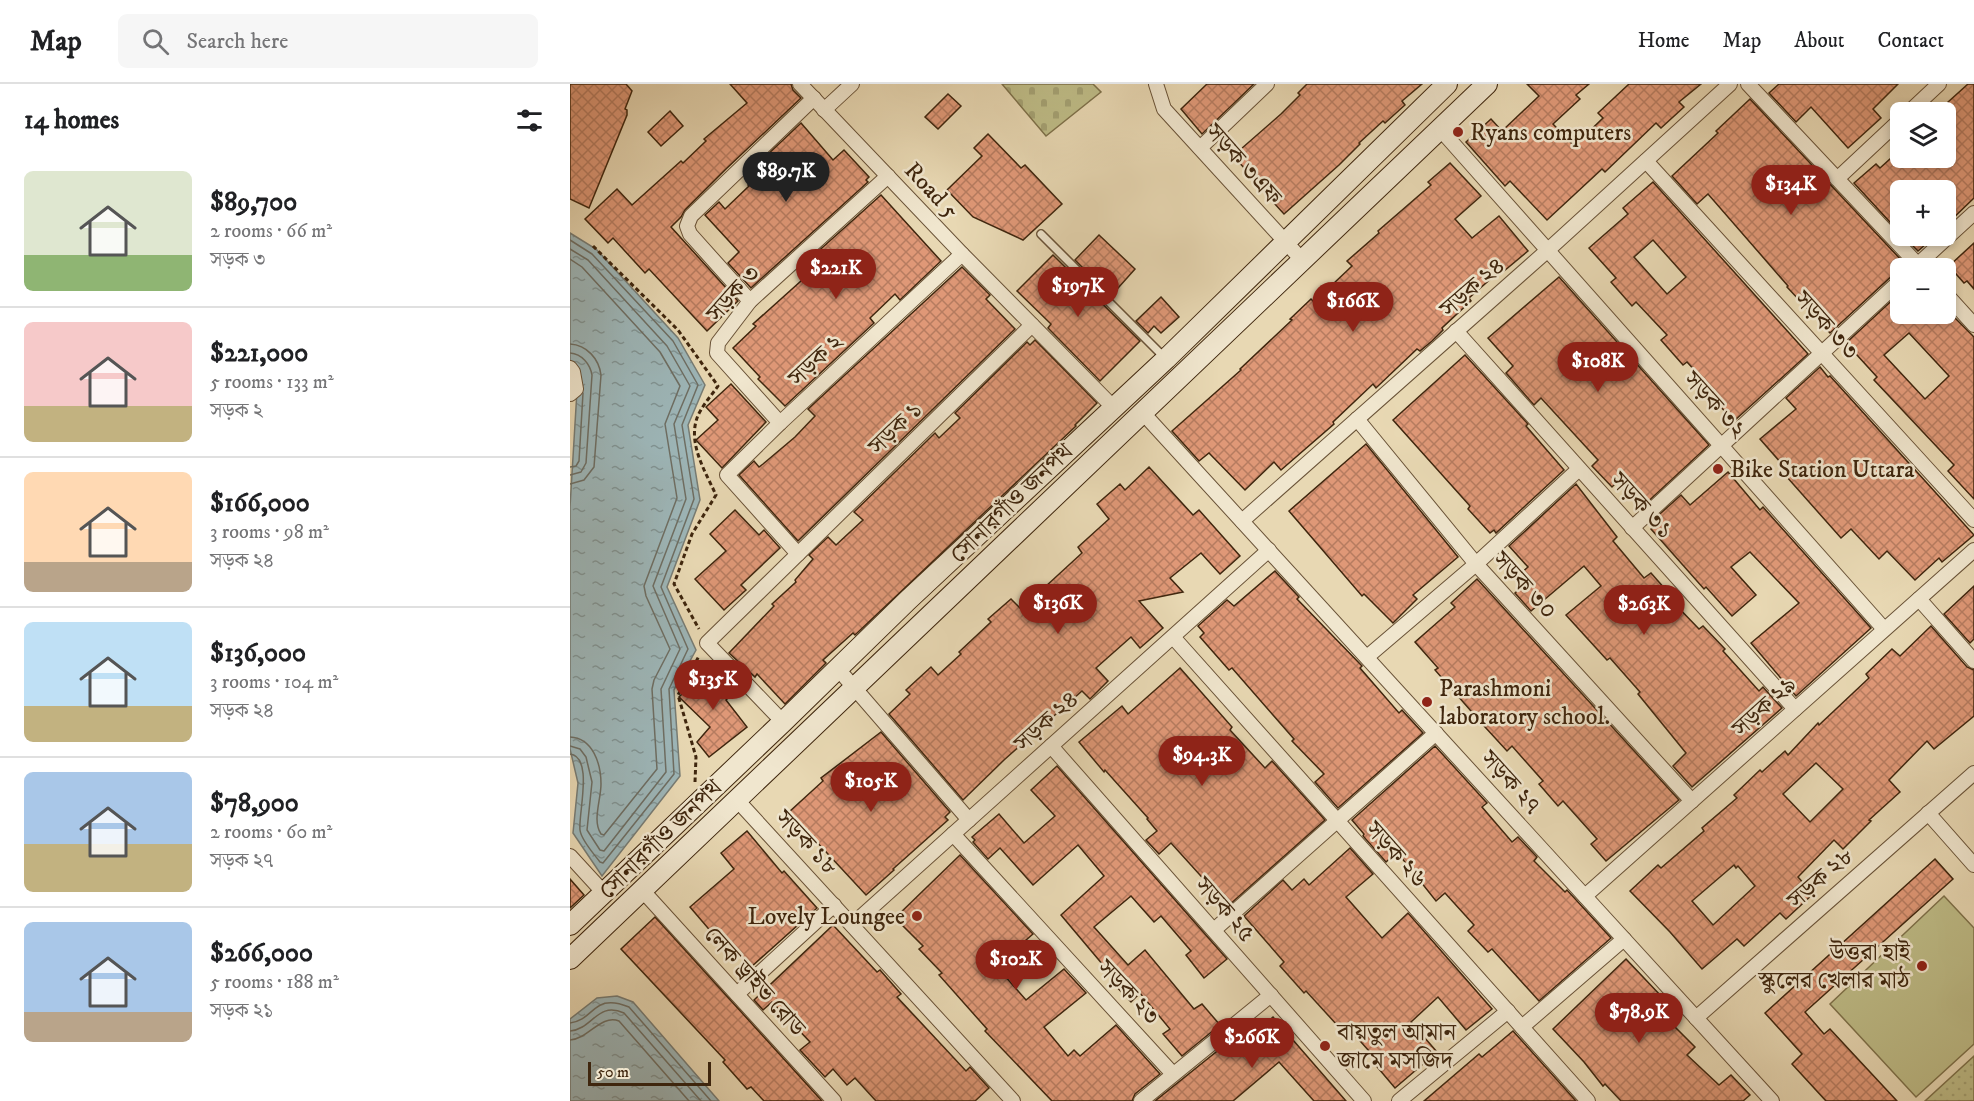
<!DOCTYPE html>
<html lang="en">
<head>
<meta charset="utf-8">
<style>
  :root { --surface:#fff; --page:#f6f6f6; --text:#202124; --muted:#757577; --line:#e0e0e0; --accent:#8f2418 }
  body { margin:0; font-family:"IM FELL DW Pica","Noto Serif Bengali",serif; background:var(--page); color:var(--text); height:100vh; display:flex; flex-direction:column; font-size:22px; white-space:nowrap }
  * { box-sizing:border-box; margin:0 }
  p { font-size:20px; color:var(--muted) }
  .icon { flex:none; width:33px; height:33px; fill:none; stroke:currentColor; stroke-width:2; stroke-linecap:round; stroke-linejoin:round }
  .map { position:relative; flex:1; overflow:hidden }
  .details { display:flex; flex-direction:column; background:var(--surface); width:570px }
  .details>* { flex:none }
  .tools { position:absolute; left:1320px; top:18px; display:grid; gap:12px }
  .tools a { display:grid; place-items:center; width:66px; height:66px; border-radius:9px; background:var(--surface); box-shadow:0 3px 9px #0003; font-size:30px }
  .scale { position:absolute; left:18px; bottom:15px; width:123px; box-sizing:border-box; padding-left:6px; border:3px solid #3f260e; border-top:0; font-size:16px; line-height:21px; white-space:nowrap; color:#3f260e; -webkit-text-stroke:4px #f0e6ce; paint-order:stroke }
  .price { position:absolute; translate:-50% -51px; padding:0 14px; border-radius:21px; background:var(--accent); color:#fff; font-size:20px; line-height:39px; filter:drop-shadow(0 2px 3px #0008) }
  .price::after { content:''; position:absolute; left:50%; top:36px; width:18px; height:14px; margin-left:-9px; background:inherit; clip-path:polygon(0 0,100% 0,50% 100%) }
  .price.current { background:#222; color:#fff }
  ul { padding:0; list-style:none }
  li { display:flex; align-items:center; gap:18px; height:150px; padding:0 24px }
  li+li { border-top:2px solid var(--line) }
  li span { display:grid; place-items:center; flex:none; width:168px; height:120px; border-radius:9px; color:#555 }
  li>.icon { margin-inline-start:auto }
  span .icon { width:72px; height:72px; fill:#fffc; stroke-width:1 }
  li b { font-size:26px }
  h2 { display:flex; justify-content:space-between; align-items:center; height:72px; padding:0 24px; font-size:26px }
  header { display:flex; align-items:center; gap:36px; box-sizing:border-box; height:84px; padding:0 30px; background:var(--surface); border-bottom:2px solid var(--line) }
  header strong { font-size:28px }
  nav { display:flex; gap:33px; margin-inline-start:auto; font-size:21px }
  .search { width:420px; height:54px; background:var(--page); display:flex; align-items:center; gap:15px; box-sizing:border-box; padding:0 21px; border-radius:9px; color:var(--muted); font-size:22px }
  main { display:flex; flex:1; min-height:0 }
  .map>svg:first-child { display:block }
  .cemetery { fill:url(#cemetery-stones); stroke:#7e714a; stroke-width:1.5 }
  .park { fill:url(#park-dots); stroke:#7e714a; stroke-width:1.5 }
  .pitch { fill:#bebc87; stroke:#7e714a; stroke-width:1.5 }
  .water { fill:url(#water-ripples); stroke:#777c74; stroke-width:1.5 }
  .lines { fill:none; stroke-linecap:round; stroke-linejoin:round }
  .shore { stroke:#6e6e63; stroke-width:1.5 }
  .building { fill:url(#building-cross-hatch); stroke:#3f260e; stroke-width:1.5; fill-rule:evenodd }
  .lane-casing { stroke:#695237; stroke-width:10 }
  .street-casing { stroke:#695237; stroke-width:16 }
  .secondary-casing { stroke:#3f260e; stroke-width:22 }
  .path { stroke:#3f260e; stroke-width:3; stroke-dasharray:4.5 3; stroke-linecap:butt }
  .lane { stroke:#f0e6ce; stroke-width:7 }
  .street { stroke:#f0e6ce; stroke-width:14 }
  .secondary { stroke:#f0e6ce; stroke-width:20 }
  .poi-dot { fill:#8f2418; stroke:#f0e6ce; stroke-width:2 }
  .labels { text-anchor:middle; stroke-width:5; stroke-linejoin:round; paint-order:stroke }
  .poi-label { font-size:24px; fill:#3f260e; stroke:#f0e6ce; text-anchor:start }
  .street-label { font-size:24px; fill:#3f260e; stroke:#f0e6ce }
</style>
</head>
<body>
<header>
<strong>Map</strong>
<div class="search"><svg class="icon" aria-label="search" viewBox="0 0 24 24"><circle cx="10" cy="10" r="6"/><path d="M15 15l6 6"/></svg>Search here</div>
<nav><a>Home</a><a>Map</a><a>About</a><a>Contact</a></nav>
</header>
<main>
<section class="details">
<h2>14 homes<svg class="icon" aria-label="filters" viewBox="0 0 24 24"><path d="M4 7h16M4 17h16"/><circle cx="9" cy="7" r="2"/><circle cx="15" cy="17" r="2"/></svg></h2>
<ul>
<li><span style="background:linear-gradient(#dfe7d0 70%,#8fb573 0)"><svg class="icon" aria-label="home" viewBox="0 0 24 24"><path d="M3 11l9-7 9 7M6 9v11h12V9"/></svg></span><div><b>$89,700</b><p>2 rooms · 66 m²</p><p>সড়ক ৩</p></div></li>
<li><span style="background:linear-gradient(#f6c9c9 70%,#c2b280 0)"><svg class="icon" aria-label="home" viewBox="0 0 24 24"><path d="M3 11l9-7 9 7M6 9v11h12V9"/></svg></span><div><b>$221,000</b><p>5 rooms · 133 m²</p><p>সড়ক ২</p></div></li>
<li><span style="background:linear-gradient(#ffd9b3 75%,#b9a48a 0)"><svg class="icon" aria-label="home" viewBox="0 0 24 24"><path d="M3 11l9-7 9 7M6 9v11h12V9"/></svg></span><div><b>$166,000</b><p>3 rooms · 98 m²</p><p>সড়ক ২৪</p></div></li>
<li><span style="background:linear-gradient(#bfe0f5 70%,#c2b280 0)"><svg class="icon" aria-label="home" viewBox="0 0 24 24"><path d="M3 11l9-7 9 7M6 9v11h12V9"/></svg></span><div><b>$136,000</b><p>3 rooms · 104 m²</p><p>সড়ক ২৪</p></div></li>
<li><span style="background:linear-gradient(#a9c7e8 60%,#c2b280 0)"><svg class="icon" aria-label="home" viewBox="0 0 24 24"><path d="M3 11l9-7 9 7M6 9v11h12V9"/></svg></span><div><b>$78,900</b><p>2 rooms · 60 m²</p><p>সড়ক ২৭</p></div></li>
<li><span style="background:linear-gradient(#a9c7e8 75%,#b9a48a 0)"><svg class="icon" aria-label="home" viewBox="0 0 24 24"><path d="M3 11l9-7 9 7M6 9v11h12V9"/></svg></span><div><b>$266,000</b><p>5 rooms · 188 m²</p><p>সড়ক ২১</p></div></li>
</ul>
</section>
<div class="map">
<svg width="1404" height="1017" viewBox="0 0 1404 1017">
  <defs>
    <pattern id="cemetery-stones" width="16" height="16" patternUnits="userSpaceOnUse" patternTransform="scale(1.5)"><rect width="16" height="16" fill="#bebc87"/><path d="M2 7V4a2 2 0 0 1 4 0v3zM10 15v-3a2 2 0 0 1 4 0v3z" fill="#a4a173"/></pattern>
    <pattern id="park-dots" width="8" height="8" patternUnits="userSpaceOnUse" patternTransform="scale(1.5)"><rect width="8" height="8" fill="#bebc87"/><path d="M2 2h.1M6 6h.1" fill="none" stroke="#a4a173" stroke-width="1.8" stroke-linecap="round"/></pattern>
    <pattern id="water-ripples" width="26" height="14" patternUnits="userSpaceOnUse" patternTransform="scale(1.5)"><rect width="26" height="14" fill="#9db6b8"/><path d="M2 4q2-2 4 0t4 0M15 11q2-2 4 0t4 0" fill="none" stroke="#819494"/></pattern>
    <pattern id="building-cross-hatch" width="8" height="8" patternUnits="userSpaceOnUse" patternTransform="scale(1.5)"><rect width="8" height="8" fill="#df9877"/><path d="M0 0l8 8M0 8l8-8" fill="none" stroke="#b67c60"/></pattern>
  </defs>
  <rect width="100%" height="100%" fill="#e8d8b3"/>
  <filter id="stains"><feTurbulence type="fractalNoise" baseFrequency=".00333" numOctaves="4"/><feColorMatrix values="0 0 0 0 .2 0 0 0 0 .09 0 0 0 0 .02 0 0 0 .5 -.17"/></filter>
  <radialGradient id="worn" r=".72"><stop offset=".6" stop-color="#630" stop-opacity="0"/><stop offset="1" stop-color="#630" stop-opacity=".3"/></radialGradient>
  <polygon class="cemetery" points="432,0 523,0 531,8 476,52"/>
  <polygon class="park" points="1404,972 1404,1017 1355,1017"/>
  <polygon class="pitch" points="1374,812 1404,844 1404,960 1346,1013 1260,920"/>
  <g class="water">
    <polygon points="0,149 26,165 108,254 135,301 118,341 130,416 97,503 126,566 104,606 110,692 32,792 3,749 8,699 0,665 0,423 8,290 0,280"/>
    <polygon points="47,912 63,918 149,1017 0,1017 0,935 27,914"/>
  </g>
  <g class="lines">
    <g class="shore">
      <path d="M0,156L22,170L103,257L128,301L112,341L124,415L91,503L118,565L99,605L104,690L33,779L30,778C24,770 11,756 10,746C8,730 24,673 0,670"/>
      <polyline points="0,165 18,176 97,262 120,302 104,340 116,415 83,502 110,565 91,605 96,688 34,767 30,766 17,746 22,698 16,673 10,665 0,662"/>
      <path d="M0,175L12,183L90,268L110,302L95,340L107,414L74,502L76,512L100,565L84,596L82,605L87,685L34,751L31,750C22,737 31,716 31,700C31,680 23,654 0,653"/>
      <path d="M0,260C17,261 29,275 31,291L24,383L14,396L0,400"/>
      <path d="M0,269C12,270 20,280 22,291L16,379L11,388L0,391"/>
      <polyline points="0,383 6,382 9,377 13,309"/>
      <path d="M0,939C25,936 23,908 59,923L141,1017"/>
      <path d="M0,947C23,945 27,917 54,929L131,1017"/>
      <path d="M0,956C18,955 31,930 49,937L119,1017"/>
    </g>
  </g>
  <g class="building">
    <polygon points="0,0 56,0 62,7 55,25 57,26 57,31 19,124 0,115"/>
    <polygon points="160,0 221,0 223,6 231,14 156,85 115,126 111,133 101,143 168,217 137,247 79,185 75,189 43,154 38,159 15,135 47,105 62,121 111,77 113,79 136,57 134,55 177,19"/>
    <polygon points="637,0 684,0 632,50 611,25"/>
    <polygon points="737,0 852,0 832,17 835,21 815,39 813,37 789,59 790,60 769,81 714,130 693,107 695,106 663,72 711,30 730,11 728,9"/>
    <polygon points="957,0 1019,0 1006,11 1010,15 983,40 1004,62 1033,34 1028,29 1059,0 1131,0 1109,18 1114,23 1091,44 1086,39 1035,88 1032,85 977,136 940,97 935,102 896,58 921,35 932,47 969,12"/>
    <polygon points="1209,0 1328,0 1303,25 1311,34 1278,64 1241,23 1226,38 1199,9"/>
    <polygon points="1398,0 1404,0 1404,114 1376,141 1376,106 1330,106 1330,149 1284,99 1306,80 1310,84 1330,66 1330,74 1376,74 1376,28 1367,28"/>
    <polygon points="378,10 391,22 368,45 355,33"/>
    <polygon points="1180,15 1334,179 1330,183 1330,188 1324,190 1260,249 1217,203 1218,202 1138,110 1127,120 1102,92 1148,49 1146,47"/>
    <polygon points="100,27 113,42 91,62 78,48"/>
    <polygon points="231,39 263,76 274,66 299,93 296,96 298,98 181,204 158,179 169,168 135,131 149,118 155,125 179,102 178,101 199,80 194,74"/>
    <polygon points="418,50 451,84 455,81 492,120 453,156 403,133 377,106 412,72 404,64"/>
    <polygon points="880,79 911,112 885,135 902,154 929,132 958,167 934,187 932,185 899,214 901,217 872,244 873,246 862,257 850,267 847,265 806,304 803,300 763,338 764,340 711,386 704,378 675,406 639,369 629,377 602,347 671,286 670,285 722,236 720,235 741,215 744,218 782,182 777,177 809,149 808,147 861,101 858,98"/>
    <path d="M1083,98L1238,270L1164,337L1147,319L1151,315L1117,278L1113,281L1091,256L1097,251L1066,218L1062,222L1041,198L1046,194L1019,164L1058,130L1053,124ZM1083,156L1116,193L1097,210L1064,173Z"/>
    <polygon points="311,111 371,177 330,216 325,210 300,234 304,239 215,322 188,295 190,293 163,264 186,242 183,240 251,179 244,171"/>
    <polygon points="529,151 565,185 541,212 505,176"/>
    <polygon points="1333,152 1365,152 1348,167"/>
    <polygon points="1404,159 1404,205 1397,197 1394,199 1379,182"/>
    <polygon points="483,171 570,257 530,297 478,244 481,240 447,207"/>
    <polygon points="392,183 420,211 416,215 445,245 228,457 169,391 184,377 189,383 193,380 225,353 245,332 238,325"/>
    <polygon points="989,193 1139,361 1071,424 1047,398 1042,403 1022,382 1028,376 971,314 964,321 936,289 943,282 918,254"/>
    <path d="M1330,209V230H1381L1404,253V415L1378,387L1384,381L1304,296L1307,293L1276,259ZM1339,249L1379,292L1355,315L1314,271Z"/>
    <polygon points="591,213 609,233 591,249 584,242 578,249 566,237"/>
    <polygon points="465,256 527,319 505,341 506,342 285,551 283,549 253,576 256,579 215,620 187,590 185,593 159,569 204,522 202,520 226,498 225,496 243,475 239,471 258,453 266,461 293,436 284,428 365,349 369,354 390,334 385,329 457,258 460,261"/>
    <polygon points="895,271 958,340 956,342 994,386 926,449 924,446 920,449 898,425 900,422 823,336"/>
    <polygon points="1250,283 1258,293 1260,292 1404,451 1372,478 1369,474 1345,496 1317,467 1309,475 1281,445 1271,454 1216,392 1219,388 1190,355 1226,325 1216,314"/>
    <polygon points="161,300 196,338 152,384 126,356 148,336 136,323"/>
    <polygon points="796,360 888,473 843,511 847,515 823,539 794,510 792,512 719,427"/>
    <polygon points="579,383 623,431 629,426 670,472 650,490 631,469 600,494 613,508 569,517 593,544 570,564 561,553 526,584 538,597 520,615 512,607 434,676 393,716 319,630 340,610 336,606 361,583 368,591 391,570 389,568 421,538 418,535 441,515 451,525 512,469 508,463 539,435 527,420 550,400 555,406"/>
    <polygon points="1158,388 1190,426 1193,423 1301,544 1226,612 1181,559 1229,519 1180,468 1161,483 1186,511 1162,532 1136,503 1134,505 1081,445 1086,441 1082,437 1111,411 1120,421"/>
    <polygon points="1006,400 1047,453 1043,457 1074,494 1081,489 1103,514 1101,516 1129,545 1133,542 1155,565 1153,567 1189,607 1193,603 1212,624 1122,703 1103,682 1116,669 1068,610 1070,608 1040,574 1037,576 996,531 1031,502 1014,482 961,527 945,509 956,499 949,491 958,483 939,462"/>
    <polygon points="165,426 189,451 194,446 210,464 171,501 176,506 154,526 125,495 156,467 140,450"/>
    <polygon points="705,487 729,513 727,515 792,582 790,584 829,629 832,626 853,649 768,724 745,698 754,690 722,657 724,655 662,584 659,586 630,553 634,549 628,542 657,516 664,522"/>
    <polygon points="907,495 1109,716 1036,777 1021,760 1027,755 993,717 988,722 969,700 973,697 942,662 937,667 915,643 865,586 868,584 845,558 885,523 881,519"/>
    <polygon points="1404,502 1404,555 1400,559 1374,530"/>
    <path d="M1361,542L1397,583L1404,586V632L1364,665L1357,657L1319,696L1330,708L1299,736L1301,737L1273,765L1264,756L1228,793L1243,810L1216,835L1210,829L1174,862L1167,855L1132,885L1100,848L1060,807L1088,781L1091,784L1134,747L1132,744L1167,714L1164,711L1190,686L1192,688L1215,667L1218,671L1248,639L1249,641L1299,594L1296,590L1322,565L1330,572ZM1246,679L1273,705L1240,738L1213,710ZM1164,781L1166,784L1168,782L1185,802L1143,841L1122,817Z"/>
    <polygon points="138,584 163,609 156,616 177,643 139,673 127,658 140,643 109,613"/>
    <polygon points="610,584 662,643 660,646 695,684 702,677 755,736 658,822 601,759 589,770 576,756 587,747 577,735 578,734 535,686 534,688 509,658 552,622 558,630"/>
    <polygon points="311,648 380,728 375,733 378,736 323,785 324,786 296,811 219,728 253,697 251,694"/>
    <polygon points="865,662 917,719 912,723 942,758 948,753 967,773 964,777 995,808 997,806 1041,854 969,917 922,865 918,868 898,847 904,841 875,809 866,817 827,768 816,778 793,752 794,750 782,736"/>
    <polygon points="487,682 657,875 634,894 616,871 621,867 591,832 584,838 561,812 524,843 558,881 575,866 624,925 632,920 650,941 612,972 593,950 600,945 570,909 561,918 541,897 544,894 491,831 534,792 508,761 463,801 430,764 418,775 403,758 405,756 402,753 429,730 454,759 485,732 461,706"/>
    <polygon points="177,747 212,789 214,787 247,824 181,883 147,846 143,850 120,823 164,785 151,769"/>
    <polygon points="780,764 803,790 776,813 812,854 838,829 922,925 896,946 868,913 841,938 867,968 825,1004 803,978 807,976 775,940 767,941 736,907 734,909 710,882 714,878 674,832 713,796 722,806 734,795 739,801"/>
    <polygon points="390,771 463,850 426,882 456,916 494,885 516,909 474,943 498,972 504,966 510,972 546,941 590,990 565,1010 562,1017 482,1017 415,947 417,945 369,891 372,889 349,865 353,862 325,834"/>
    <polygon points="1365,775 1383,795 1235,928 1254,950 1260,945 1327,1017 1256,1017 1222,980 1232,970 1195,929"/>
    <polygon points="0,795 14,811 0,824"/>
    <polygon points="85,833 252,1017 194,1017 181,1003 177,1005 153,978 155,976 51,865"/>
    <polygon points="263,841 307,888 310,886 331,910 327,913 396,987 400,983 419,1004 405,1017 306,1017 285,994 277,1001 263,985 255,993 230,966 240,958 202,918 193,926 184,916"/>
    <polygon points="1056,875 1109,931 1101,939 1125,963 1117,971 1149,1001 1161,991 1180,1011 1173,1017 1051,1017 1035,1000 1033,1002 1014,978 983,945"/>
    <polygon points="703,933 776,1017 744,1017 709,978 663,1017 585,1017 666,952 673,960"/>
    <polygon points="943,947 1006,1017 854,1017 909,970 912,973"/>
  </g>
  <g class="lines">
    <g class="lane-casing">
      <polyline id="lane" points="471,150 594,273"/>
    </g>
    <g class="street-casing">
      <g id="street">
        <polyline points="230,0 392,170 543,323"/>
        <polyline points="586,0 594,25 733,177"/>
        <polyline points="1178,0 1351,184"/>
        <polyline points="254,26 282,0"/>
        <polyline points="1339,28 1369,0"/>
        <polyline points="870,45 1314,545"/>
        <polyline points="630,64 697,0"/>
        <polyline points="1076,77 1404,436"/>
        <polyline points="1267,95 1330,36"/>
        <polyline points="1344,184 1404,129"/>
        <polyline points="1376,210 1404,241"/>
        <polyline points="180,217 120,150 117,142 121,132 244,14"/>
        <polyline points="886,247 1225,625"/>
        <polyline points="0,284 3,288 6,305 0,310"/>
        <polyline points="573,329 1202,1017"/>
        <polyline points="787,335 906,480 1122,717"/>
        <polyline points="210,339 147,269 148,259 180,217 318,92"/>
        <polyline points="672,437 978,166 1160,0"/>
        <polyline points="1062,444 1330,197"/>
        <polyline points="228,470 157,391 210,339 392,170"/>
        <polyline points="1349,515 1404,577"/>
        <polyline points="603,553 1018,1017"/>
        <polyline points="797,573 906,480 1009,385"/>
        <polyline points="268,585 399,736"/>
        <polyline points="213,638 137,559 462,241"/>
        <polyline points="481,662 794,1017"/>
        <polyline points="167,716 443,1017"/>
        <polyline points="1358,729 1404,781"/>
        <polyline points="383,750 603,990"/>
        <polyline points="0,772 34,809"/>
        <polyline points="72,806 264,1017"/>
        <polyline points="1015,812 1404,466"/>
        <polyline points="282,841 699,466"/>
        <polyline points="644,846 866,649"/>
        <polyline points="167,910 264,821"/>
        <polyline points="1126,934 1404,689"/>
        <polyline points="952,943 1054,855"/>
        <polyline points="571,1017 701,911"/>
        <polyline points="829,1017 938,927"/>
      </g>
    </g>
    <g class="secondary-casing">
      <g id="secondary">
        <polyline points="0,841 213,638 337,517 596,275 877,0"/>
        <polyline points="0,875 917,0"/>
      </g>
    </g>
    <g class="path">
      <path d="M23,162L108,246L148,302C141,312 131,323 127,334C118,360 135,387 146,411L122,450L104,500L129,545"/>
      <polyline points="125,698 126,673 108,611 129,572"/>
    </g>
    <use href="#lane" class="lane"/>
    <use href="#street" class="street"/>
    <use href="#secondary" class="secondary"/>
  </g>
  <g class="poi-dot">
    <circle cx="888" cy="48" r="6"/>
    <circle cx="1148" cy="385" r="6"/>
    <circle cx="857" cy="618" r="6"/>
    <circle cx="347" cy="832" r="6"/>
    <circle cx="1352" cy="882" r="6"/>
    <circle cx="755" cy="962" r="6"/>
  </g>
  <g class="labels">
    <g class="poi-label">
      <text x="900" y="56">Ryans computers</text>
      <text x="1160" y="393">Bike Station Uttara</text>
      <text x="869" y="612">Parashmoni<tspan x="869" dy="28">laboratory school.</tspan></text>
      <text x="335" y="840" text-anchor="end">Lovely Loungee</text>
      <text x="1340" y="876" text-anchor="end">উত্তরা হাই<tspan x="1340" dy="28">স্কুলের খেলার মাঠ</tspan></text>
      <text x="767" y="956">বায়তুল আমান<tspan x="767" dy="28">জামে মসজিদ</tspan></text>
    </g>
    <g class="street-label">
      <text transform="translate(674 80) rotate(48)" y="8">সড়ক ৩এফ</text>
      <text transform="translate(362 106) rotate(47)" y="8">Road 5</text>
      <text transform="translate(902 203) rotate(-41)" y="8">সড়ক ২৪</text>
      <text transform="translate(163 209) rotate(-48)" y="8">সড়ক ৩</text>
      <text transform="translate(1257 241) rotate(48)" y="8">সড়ক ৩৩</text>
      <text transform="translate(245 276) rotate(-43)" y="8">সড়ক ২</text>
      <text transform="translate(1145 320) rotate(48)" y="8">সড়ক ৩২</text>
      <text transform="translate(325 344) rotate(-44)" y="8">সড়ক ১</text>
      <text transform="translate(441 419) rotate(-44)" y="8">সোনারগাঁও জনপথ</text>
      <text transform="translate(1072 421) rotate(48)" y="8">সড়ক ৩১</text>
      <text transform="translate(955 501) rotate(48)" y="8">সড়ক ৩০</text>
      <text transform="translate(1194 622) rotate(-42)" y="8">সড়ক ২৯</text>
      <text transform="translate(476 637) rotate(-42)" y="8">সড়ক ২৪</text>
      <text transform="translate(941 698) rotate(48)" y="8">সড়ক ২৭</text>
      <text transform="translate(90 755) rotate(-44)" y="8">সোনারগাঁও জনপথ</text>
      <text transform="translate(237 758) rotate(47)" y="8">সড়ক ১৮</text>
      <text transform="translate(827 770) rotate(48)" y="8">সড়ক ২৬</text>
      <text transform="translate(1250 794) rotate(-41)" y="8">সড়ক ২৮</text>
      <text transform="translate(655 825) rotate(49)" y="8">সড়ক ২৫</text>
      <text transform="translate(185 897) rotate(48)" y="8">লেক ড্রাইভ রোড</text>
      <text transform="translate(559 908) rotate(47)" y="8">সড়ক ২৩</text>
    </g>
  </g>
  <rect width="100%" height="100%" filter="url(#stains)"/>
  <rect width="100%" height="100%" fill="url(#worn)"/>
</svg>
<div class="tools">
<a><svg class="icon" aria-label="layers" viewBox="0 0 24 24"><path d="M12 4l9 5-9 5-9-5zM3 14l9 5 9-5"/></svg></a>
<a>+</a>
<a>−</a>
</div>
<div class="scale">50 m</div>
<b class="price current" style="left:216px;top:119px">$89.7K</b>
<b class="price" style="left:1221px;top:132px">$134K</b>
<b class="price" style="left:266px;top:216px">$221K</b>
<b class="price" style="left:508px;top:234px">$197K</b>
<b class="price" style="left:783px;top:249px">$166K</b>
<b class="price" style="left:1028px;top:309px">$108K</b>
<b class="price" style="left:488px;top:551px">$136K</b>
<b class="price" style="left:1074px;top:552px">$263K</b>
<b class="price" style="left:143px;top:627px">$135K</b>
<b class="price" style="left:632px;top:703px">$94.3K</b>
<b class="price" style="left:301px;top:729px">$105K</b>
<b class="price" style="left:446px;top:907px">$102K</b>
<b class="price" style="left:1069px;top:960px">$78.9K</b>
<b class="price" style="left:682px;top:985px">$266K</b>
</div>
</main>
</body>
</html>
